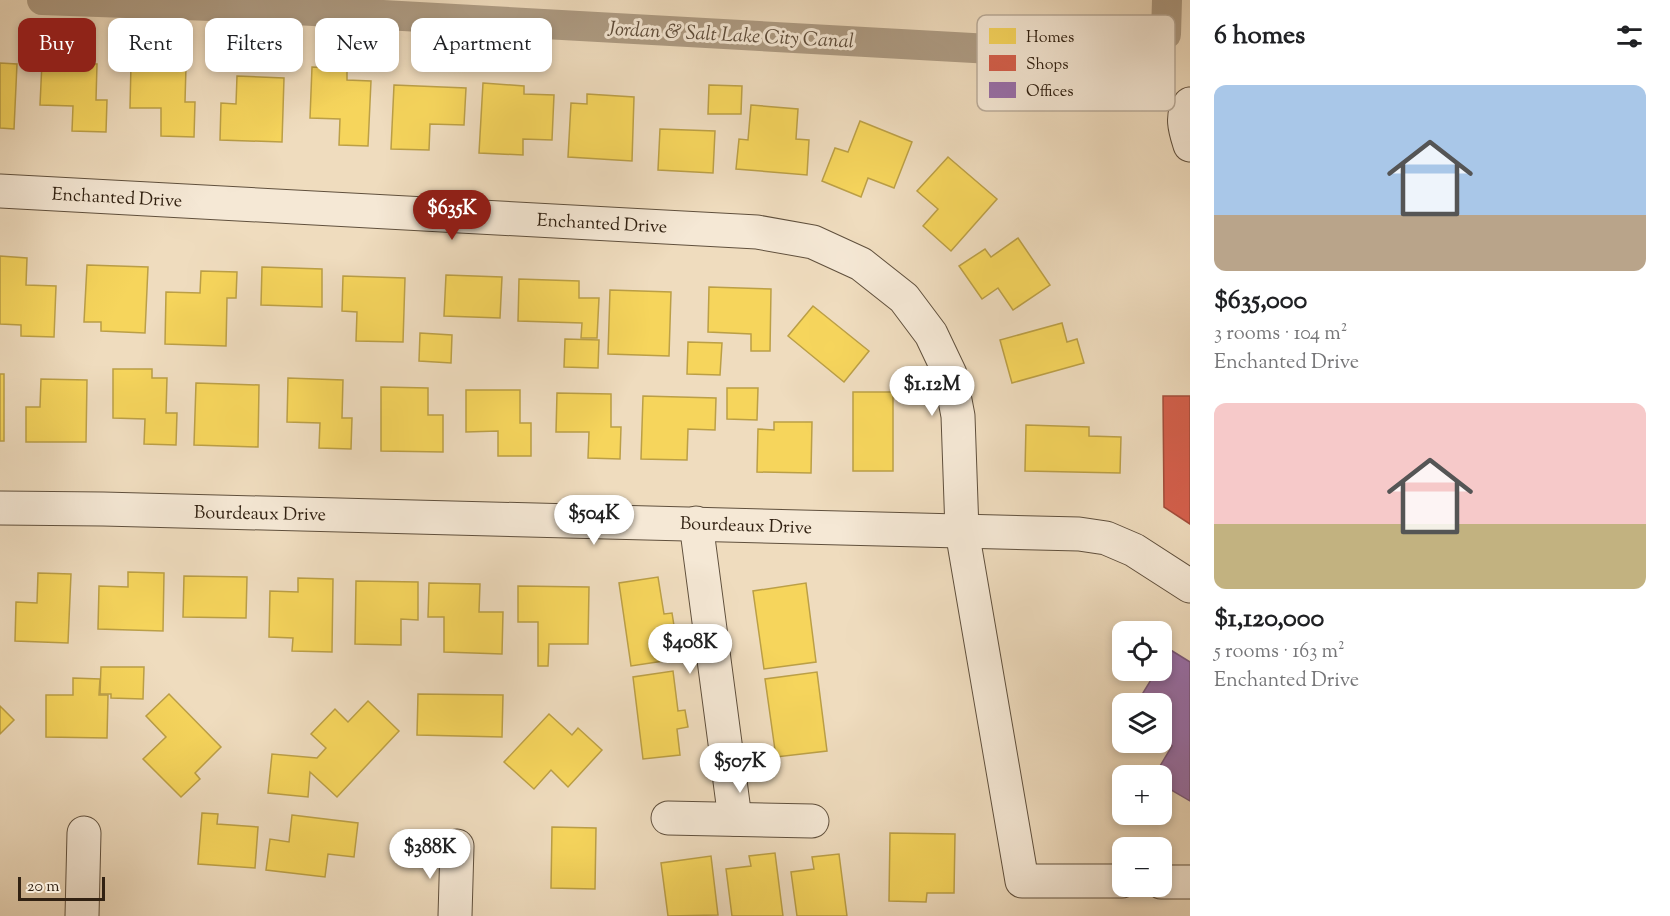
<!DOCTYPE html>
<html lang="en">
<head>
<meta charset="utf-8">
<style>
  :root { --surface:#fff; --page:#f2f2f2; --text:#202124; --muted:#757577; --accent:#8f2418 }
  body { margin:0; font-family:"Sorts Mill Goudy",serif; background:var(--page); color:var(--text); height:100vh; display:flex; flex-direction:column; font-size:22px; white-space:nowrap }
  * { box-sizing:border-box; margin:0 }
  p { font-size:20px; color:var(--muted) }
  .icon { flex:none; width:33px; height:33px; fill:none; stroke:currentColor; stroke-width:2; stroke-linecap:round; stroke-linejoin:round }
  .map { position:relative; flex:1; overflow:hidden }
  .sheet { display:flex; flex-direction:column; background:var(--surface); width:480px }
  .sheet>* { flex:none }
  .banner { position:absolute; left:18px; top:18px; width:570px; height:54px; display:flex; gap:12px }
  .controls { position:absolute; left:1112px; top:621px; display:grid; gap:12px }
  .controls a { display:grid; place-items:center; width:60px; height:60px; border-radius:12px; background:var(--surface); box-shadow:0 3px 9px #0003; font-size:30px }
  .scale { position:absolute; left:18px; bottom:15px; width:87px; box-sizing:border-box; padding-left:6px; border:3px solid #312112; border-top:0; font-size:16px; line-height:21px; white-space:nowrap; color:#312112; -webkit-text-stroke:4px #f5e8d5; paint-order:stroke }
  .price { position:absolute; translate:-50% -51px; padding:0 14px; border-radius:21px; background:#fff; color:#222; font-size:20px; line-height:39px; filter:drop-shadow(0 2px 3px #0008) }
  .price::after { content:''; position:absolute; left:50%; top:36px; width:18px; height:14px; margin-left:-9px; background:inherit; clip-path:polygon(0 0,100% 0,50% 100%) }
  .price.selected { background:var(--accent); color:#fff }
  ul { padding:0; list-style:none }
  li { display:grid; align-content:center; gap:12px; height:318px; padding:0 24px }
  li span { display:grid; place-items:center; height:186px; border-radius:12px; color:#555 }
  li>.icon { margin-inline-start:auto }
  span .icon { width:108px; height:108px; fill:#fffc; stroke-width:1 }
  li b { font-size:26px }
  h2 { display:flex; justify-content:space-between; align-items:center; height:72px; padding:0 24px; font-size:26px }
  .chip { padding:0 21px; border-radius:12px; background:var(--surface); box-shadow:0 3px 9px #0003; font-size:21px; line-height:54px }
  .chip.selected { background:var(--accent); color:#fff }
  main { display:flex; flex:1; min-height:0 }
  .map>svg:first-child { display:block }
  .homes { fill:#f6d55c; stroke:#bb9f46; stroke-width:1.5 }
  .shops { fill:#d6604d; stroke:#a44d3b; stroke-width:1.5 }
  .offices { fill:#9970ab; stroke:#7a587d; stroke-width:1.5 }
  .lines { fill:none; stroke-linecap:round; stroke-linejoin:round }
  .canal { stroke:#ae9c84; stroke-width:30 }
  .minor-casing { stroke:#60503d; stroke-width:35 }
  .minor { stroke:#f5e8d5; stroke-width:33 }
  .labels { text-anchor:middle; stroke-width:6; stroke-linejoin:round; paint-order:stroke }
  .street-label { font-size:18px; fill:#312112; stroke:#f5e8d5 }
  .water-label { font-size:20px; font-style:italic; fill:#5d4c3a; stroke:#f5e8d5 }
  .key { fill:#f5e8d5; stroke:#baac9a; stroke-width:1.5 }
  .key-label { font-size:16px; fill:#312112 }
</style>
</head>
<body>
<main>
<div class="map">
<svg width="1190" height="916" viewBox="0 0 1190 916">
  <rect width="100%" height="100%" fill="#efdcbe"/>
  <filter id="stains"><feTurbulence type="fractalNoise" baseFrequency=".00333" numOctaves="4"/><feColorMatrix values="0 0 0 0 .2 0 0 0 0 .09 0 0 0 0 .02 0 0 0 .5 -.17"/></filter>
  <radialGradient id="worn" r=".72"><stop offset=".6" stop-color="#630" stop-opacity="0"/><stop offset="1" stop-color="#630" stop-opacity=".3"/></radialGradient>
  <g class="homes">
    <polygon points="42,62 97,64 96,100 107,100 106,132 72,131 73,106 40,105"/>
    <polygon points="0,63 17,64 14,129 0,128"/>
    <polygon points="131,64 186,66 185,102 195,102 194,137 161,136 161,108 130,108"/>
    <polygon points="312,67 347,69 347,80 371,81 368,146 339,145 340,119 310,118"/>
    <polygon points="237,76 284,78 282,142 220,140 221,103 236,104"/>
    <polygon points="483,83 524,86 524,94 554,95 552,140 523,139 523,155 479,153"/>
    <polygon points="394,85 466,88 464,125 430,124 429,150 391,149"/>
    <polygon points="709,85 742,86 741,114 708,114"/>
    <polygon points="587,94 634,97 632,161 568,157 571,103 587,104"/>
    <polygon points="751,105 798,109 796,139 809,140 807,175 736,169 739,139 748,140"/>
    <polygon points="860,121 912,142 894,188 868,178 861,197 822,181 835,148 848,152"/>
    <polygon points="660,129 715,131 713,173 658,170"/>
    <polygon points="948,157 997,199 951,251 923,226 938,209 917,191"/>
    <polygon points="1018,238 1050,285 1013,310 998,288 982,299 959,266 985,249 991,257"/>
    <polygon points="0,256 27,258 26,285 56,286 54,337 21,336 21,325 0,324"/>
    <polygon points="87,265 148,267 145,333 101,331 101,322 84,322"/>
    <polygon points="262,267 322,269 322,307 261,305"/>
    <polygon points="201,271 237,272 236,298 227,298 226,346 165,344 166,292 200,293"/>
    <polygon points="446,275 502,277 500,318 444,316"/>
    <polygon points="343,276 405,278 403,342 356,341 357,312 342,311"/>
    <polygon points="519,279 579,281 579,298 599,298 597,338 581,338 582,323 518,321"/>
    <polygon points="709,287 771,289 770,351 751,351 751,334 708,332"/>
    <polygon points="610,290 671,292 669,356 608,354"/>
    <polygon points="813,306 869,351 844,382 788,336"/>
    <polygon points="1062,323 1067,342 1077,339 1084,363 1012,383 1000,340"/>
    <polygon points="420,333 452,335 451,363 419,361"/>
    <polygon points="565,339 599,340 598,368 564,367"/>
    <polygon points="688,342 722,343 720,375 687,374"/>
    <polygon points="113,369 152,369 152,378 167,378 166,413 177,413 176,445 144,444 145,419 113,418"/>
    <rect x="0" y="374" width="4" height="67"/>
    <polygon points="288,378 343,380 342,418 352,418 351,449 319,448 320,423 287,422"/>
    <polygon points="41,379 87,380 86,442 26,442 26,407 40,407"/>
    <polygon points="196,383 259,385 258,447 194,445"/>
    <polygon points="381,387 428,388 428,415 443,415 443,452 381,451"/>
    <polygon points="727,388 758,388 757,420 727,419"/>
    <polygon points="466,390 520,390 520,423 531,423 531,456 498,456 498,431 466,432"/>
    <rect x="853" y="392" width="40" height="79"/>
    <polygon points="557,393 611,394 611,427 621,427 620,459 588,458 589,432 556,432"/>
    <polygon points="643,396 716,398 715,430 688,429 687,460 641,459"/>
    <polygon points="774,422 812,422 811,473 757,472 758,429 774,430"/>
    <polygon points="1026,425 1089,427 1089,436 1121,437 1120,473 1025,471"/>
    <polygon points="128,572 164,573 163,631 98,629 99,586 128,587"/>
    <polygon points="38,573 71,574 68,643 15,641 16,602 37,603"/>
    <polygon points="184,576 247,577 246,618 183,617"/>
    <polygon points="658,577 664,614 672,613 675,632 666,633 670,660 631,666 619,583"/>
    <polygon points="298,578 333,579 332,652 292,651 293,638 269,637 270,591 298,592"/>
    <polygon points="356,581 418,582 418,620 401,619 401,645 355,644"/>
    <polygon points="429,583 480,584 479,612 503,612 502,654 444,652 444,617 428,617"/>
    <polygon points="806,583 816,662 764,669 753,591"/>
    <polygon points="518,586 589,587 588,644 549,644 548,666 538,666 538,622 518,622"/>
    <polygon points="101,667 144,667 143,699 111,698 111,694 100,694"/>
    <polygon points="673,671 678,711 685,710 688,727 677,729 680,755 643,759 633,677"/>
    <polygon points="817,672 827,751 776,757 765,679"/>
    <polygon points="73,678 100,679 99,695 108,695 107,738 46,737 46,695 73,695"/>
    <polygon points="169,694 221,747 195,773 200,779 181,797 143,759 166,737 146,716"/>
    <polygon points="418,694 503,695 502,737 417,735"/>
    <polygon points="368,701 399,731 337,797 310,772 308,797 268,793 272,754 317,758 326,748 311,734 335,709 348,722"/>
    <polygon points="0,706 14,720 0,734"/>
    <polygon points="549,714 572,735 578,728 602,750 568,787 551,770 534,789 504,762"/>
    <polygon points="202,813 218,814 217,824 258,827 255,868 198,864"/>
    <polygon points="292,815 358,823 354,857 328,854 325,877 266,870 270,839 289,842"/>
    <polygon points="552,827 596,828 595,889 551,888"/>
    <polygon points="890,833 955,834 954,893 927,893 926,902 889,901"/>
    <polygon points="775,853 783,916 732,916 726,869 751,866 749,856"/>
    <polygon points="839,854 847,916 797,916 791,872 814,869 812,857"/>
    <polygon points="711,856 718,915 668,916 661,863"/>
  </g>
  <polygon class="shops" points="1163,396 1190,396 1190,524 1164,507"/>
  <polygon class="offices" points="1169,649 1190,662 1190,801 1161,784 1161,776 1154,776 1172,746 1161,739 1161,728 1167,718 1161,714 1161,704 1143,704 1138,701 1157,670 1161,670 1161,663"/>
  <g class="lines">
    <polyline class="canal" points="42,0 240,7 1117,56 1166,34 1167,0"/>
    <g class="minor-casing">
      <g id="minor">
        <path d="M1190,104C1180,116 1186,132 1190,145"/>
        <polyline points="0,191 757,232 813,242 861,264 904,298 931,334 950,374 958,416 962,531 1022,881 1122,881"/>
        <polyline points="0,508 103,509 1079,534 1106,538 1134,550 1190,586"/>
        <polyline points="696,523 735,819"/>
        <polyline points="668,818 812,821"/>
        <polyline points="1161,882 1190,882"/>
        <polyline points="82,916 84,833"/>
        <polyline points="455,916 457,846"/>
      </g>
    </g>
    <use href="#minor" class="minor"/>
  </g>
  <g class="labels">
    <g class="street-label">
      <text transform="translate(117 197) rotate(3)" y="6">Enchanted Drive</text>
      <text transform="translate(602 223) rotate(3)" y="6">Enchanted Drive</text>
      <text transform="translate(260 513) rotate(1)" y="6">Bourdeaux Drive</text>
      <text transform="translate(746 525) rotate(2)" y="6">Bourdeaux Drive</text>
    </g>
    <g class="water-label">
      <text transform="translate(731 34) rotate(3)" y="7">Jordan &amp; Salt Lake City Canal</text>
    </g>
  </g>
  <rect x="977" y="15" width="198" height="96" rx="9" class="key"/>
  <rect x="989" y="28" width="27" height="16" fill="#f6d55c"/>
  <rect x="989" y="55" width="27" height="16" fill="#d6604d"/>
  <rect x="989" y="82" width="27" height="16" fill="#9970ab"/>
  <g class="key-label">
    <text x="1026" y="42">Homes</text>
    <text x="1026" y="69">Shops</text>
    <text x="1026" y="96">Offices</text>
  </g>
  <rect width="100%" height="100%" filter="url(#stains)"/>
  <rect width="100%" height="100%" fill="url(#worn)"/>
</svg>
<div class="controls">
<a><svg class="icon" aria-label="locate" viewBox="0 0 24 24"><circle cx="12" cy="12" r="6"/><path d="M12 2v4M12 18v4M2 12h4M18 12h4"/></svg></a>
<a><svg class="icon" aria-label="layers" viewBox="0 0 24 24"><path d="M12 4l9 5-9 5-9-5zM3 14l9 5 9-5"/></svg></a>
<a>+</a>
<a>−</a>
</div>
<div class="scale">20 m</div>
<b class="price selected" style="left:452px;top:241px">$635K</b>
<b class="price" style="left:932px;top:417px">$1.12M</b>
<b class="price" style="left:594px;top:546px">$504K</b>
<b class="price" style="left:690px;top:675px">$408K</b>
<b class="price" style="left:740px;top:794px">$507K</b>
<b class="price" style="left:430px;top:880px">$388K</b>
<div class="banner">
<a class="chip selected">Buy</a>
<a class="chip">Rent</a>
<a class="chip">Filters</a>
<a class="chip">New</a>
<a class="chip">Apartment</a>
</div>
</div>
<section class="sheet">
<h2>6 homes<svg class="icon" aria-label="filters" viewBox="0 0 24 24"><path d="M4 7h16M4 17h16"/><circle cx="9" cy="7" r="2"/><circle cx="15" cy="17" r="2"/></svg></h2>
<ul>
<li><span style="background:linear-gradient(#a9c7e8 70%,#b9a48a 0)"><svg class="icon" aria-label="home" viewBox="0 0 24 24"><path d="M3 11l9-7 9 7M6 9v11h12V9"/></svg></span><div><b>$635,000</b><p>3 rooms · 104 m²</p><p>Enchanted Drive</p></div></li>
<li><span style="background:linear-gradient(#f6c9c9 65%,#c2b280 0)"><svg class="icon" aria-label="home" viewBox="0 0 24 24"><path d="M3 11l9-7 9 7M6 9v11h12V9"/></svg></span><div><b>$1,120,000</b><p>5 rooms · 163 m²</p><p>Enchanted Drive</p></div></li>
</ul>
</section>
</main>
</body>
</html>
